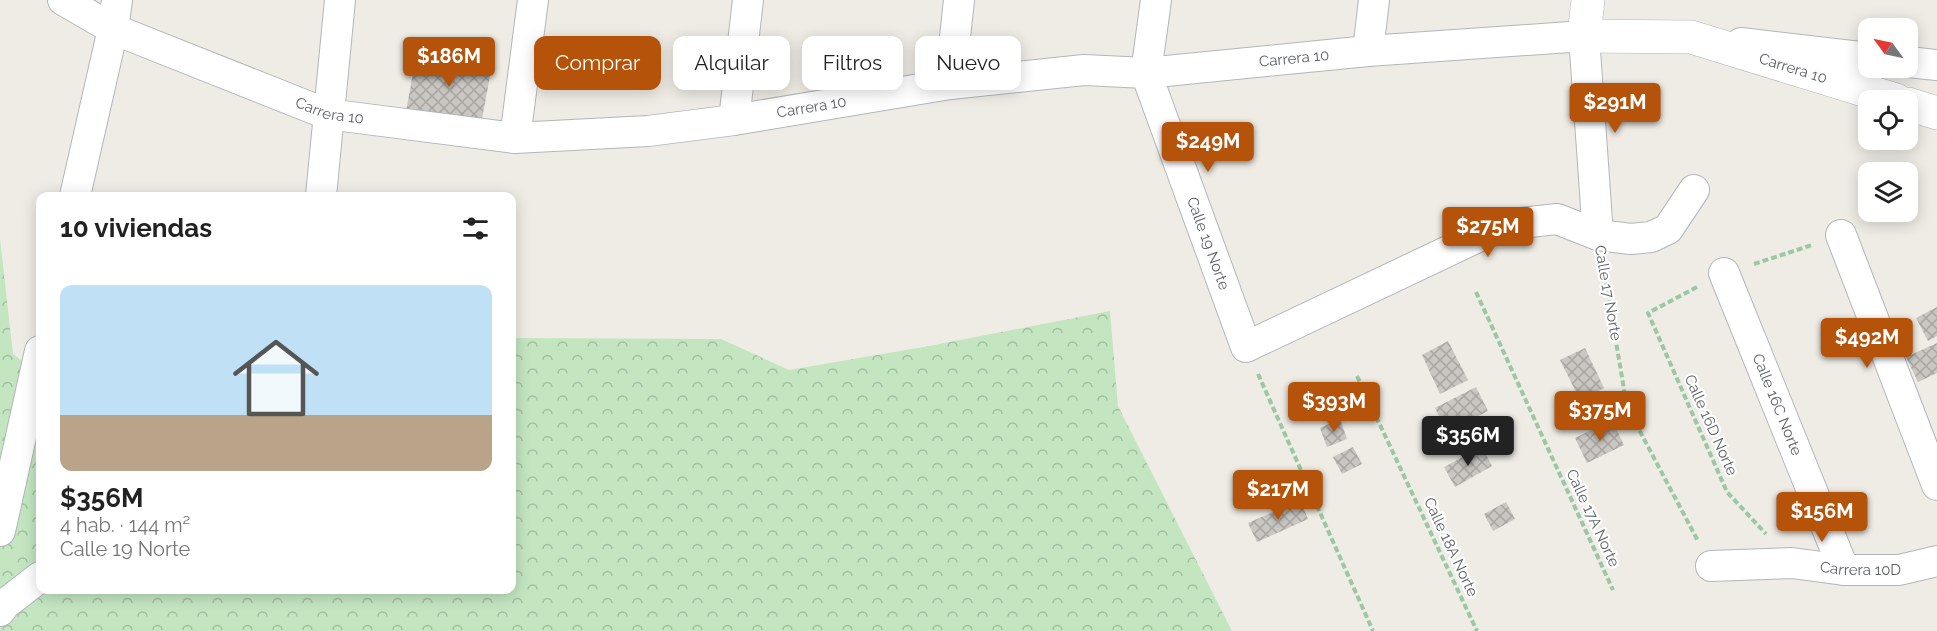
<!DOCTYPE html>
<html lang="es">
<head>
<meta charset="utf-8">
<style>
  :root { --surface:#fff; --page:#f2f2f2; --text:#222; --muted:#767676; --line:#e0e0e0; --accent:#b45309 }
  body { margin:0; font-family:Raleway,sans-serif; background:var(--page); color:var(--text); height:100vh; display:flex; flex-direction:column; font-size:22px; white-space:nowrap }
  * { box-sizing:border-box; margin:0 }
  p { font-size:20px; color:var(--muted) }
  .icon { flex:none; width:33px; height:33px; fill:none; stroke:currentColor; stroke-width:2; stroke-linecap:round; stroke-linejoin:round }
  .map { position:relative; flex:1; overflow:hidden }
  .details { position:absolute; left:36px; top:192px; width:480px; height:402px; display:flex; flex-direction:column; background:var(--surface); border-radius:12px; box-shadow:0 3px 15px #0003 }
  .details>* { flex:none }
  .guide { position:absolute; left:534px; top:36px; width:570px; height:54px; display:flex; gap:12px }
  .needle { width:39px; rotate:303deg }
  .controls { position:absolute; left:1858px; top:18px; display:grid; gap:12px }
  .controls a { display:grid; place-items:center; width:60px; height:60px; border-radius:12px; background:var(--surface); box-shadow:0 3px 15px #0003; font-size:30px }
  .price { position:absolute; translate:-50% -51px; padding:0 14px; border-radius:6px; background:var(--accent); color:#fff; font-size:20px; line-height:39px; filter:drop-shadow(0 2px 3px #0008) }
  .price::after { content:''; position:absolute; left:50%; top:36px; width:18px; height:14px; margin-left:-9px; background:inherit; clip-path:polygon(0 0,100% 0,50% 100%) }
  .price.active { background:#222; color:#fff }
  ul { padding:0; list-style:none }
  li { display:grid; align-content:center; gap:12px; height:318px; padding:0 24px }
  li+li { border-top:2px solid var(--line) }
  li span { display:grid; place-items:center; height:186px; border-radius:12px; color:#555 }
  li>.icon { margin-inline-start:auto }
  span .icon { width:108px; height:108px; fill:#fffc; stroke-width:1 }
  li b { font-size:26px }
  h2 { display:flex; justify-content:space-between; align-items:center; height:72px; padding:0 24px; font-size:26px }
  .chip { padding:0 21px; border-radius:12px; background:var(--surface); box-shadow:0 3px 15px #0003; font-size:21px; line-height:54px }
  .chip.active { background:var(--accent); color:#fff }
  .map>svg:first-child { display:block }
  .forest { fill:url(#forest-crowns) }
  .building { fill:url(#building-cross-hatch) }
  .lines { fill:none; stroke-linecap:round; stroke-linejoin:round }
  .street-casing { stroke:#b2b6ba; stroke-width:32 }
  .secondary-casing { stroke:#b1b5ba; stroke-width:34 }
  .path { stroke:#9ac7a5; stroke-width:4; stroke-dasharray:6 3; stroke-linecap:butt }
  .street { stroke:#fff; stroke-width:30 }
  .secondary { stroke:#fff; stroke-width:33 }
  .labels { text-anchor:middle; stroke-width:4.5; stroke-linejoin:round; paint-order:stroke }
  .street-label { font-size:15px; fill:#5d6165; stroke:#fff }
</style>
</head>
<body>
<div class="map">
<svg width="1937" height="631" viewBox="0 0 1937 631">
  <defs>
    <pattern id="forest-crowns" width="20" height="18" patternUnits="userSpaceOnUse" patternTransform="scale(1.5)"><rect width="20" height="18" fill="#c3e6c1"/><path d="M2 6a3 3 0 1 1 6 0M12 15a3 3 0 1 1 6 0" fill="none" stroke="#a2bea0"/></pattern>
    <pattern id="building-cross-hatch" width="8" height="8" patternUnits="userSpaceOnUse" patternTransform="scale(1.5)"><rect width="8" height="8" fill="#cac7c2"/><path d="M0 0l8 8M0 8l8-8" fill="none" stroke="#a7a5a1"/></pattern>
  </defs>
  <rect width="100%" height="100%" fill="#efece5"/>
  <polygon class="forest" points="0,238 13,354 40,374 40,590 512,590 512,338 721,339 789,370 929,346 1110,311 1118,406 1232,631 0,631"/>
  <g class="building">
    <polygon points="417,52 492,66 481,124 406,111"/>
    <polygon points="1937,307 1937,336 1928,341 1916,318"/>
    <polygon points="1448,341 1468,380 1440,394 1422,355"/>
    <polygon points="1937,343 1937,373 1918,382 1906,357"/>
    <polygon points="1585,348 1604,388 1580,400 1560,360"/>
    <polygon points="1476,387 1488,411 1447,432 1435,408"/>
    <polygon points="1340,419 1347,439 1327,447 1320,428"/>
    <polygon points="1612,420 1624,445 1587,463 1575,438"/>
    <polygon points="1353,447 1362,464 1342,474 1333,457"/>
    <polygon points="1482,447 1492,466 1455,487 1444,467"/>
    <polygon points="1300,500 1308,519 1257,542 1248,523"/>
    <polygon points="1506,502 1515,519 1493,531 1484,514"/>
  </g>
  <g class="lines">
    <g class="street-casing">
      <g id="street">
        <path id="s1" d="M63,0L113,29L327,114L515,138L648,131L734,120L950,84L1084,70L1146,73L1368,51L1584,36L1598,235"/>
        <path id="s2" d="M1156,0L1146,73L1246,347L1503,225L1557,219L1598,235L1631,239L1651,237L1668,229L1694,190"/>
        <polyline points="1741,43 1869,58"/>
        <polyline points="1368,51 1374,0"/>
        <polyline points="1908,62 1937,65"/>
        <polyline points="950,84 959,0"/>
        <polyline points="734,120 748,0"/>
        <polyline points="515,138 533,0"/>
        <polyline points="75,196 113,29 117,0"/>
        <polyline points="321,196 340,0"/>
        <polyline points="1841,235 1937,485"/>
        <path id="s3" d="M1724,273L1844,570"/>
        <polyline points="0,531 40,351"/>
        <path id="s4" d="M1711,566L1792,563L1844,570H1899L1937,561"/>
        <polyline points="0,611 5,604 40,577"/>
      </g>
    </g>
    <g class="secondary-casing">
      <g id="secondary">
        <path id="s5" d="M1588,0L1584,36L1691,37L1896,100"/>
        <polyline points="1908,104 1937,113"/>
      </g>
    </g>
    <g class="path">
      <polyline points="1754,264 1812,245"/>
      <polyline points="1603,265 1627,407 1698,541"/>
      <polyline points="1697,287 1648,313 1727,492 1766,534"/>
      <polyline points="1476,292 1613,590"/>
      <polyline points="1258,374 1373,631"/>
      <polyline points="1357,376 1477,631"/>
    </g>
    <use href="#street" class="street"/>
    <use href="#secondary" class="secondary"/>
  </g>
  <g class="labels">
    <g class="street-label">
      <text dy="5" stroke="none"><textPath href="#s1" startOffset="1262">Carrera 10</textPath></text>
      <text dy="5" stroke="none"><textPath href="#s5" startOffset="250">Carrera 10</textPath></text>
      <text dy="5" stroke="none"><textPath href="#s1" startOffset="776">Carrera 10</textPath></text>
      <text dy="5" stroke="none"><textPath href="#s1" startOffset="290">Carrera 10</textPath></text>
      <text dy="5" stroke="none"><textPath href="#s2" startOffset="255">Calle 19 Norte</textPath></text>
      <text transform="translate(1608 293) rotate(80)" y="5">Calle 17 Norte</text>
      <text dy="5" stroke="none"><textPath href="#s3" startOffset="142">Calle 16C Norte</textPath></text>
      <text transform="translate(1711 425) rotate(66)" y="5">Calle 16D Norte</text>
      <text transform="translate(1593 518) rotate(65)" y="5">Calle 17A Norte</text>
      <text transform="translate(1451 547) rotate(65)" y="5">Calle 18A Norte</text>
      <text dy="5" stroke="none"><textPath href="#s4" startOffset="150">Carrera 10D</textPath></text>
    </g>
  </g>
</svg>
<div class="controls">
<a><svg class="needle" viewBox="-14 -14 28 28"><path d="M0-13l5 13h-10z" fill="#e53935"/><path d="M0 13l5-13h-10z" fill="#767676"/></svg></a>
<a><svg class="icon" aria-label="locate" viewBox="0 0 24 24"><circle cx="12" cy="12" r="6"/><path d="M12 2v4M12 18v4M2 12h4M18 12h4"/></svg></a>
<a><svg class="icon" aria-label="layers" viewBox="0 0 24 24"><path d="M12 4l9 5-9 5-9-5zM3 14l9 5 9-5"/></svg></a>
</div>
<b class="price" style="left:449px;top:88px">$186M</b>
<b class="price" style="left:1615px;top:134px">$291M</b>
<b class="price" style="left:1208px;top:173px">$249M</b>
<b class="price" style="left:1488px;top:258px">$275M</b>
<b class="price" style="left:1867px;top:369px">$492M</b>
<b class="price" style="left:1334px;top:433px">$393M</b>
<b class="price" style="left:1600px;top:442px">$375M</b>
<b class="price active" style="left:1468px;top:467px">$356M</b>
<b class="price" style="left:1278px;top:521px">$217M</b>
<b class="price" style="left:1822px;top:543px">$156M</b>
<div class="guide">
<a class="chip active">Comprar</a>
<a class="chip">Alquilar</a>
<a class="chip">Filtros</a>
<a class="chip">Nuevo</a>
</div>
<section class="details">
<h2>10 viviendas<svg class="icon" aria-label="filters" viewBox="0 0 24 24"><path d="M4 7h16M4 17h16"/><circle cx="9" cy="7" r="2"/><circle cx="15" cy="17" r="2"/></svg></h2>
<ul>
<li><span style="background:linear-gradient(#bfe0f5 70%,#b9a48a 0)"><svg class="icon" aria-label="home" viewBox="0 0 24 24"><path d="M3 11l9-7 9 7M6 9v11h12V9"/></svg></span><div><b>$356M</b><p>4 hab. · 144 m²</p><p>Calle 19 Norte</p></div></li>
</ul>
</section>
</div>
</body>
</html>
